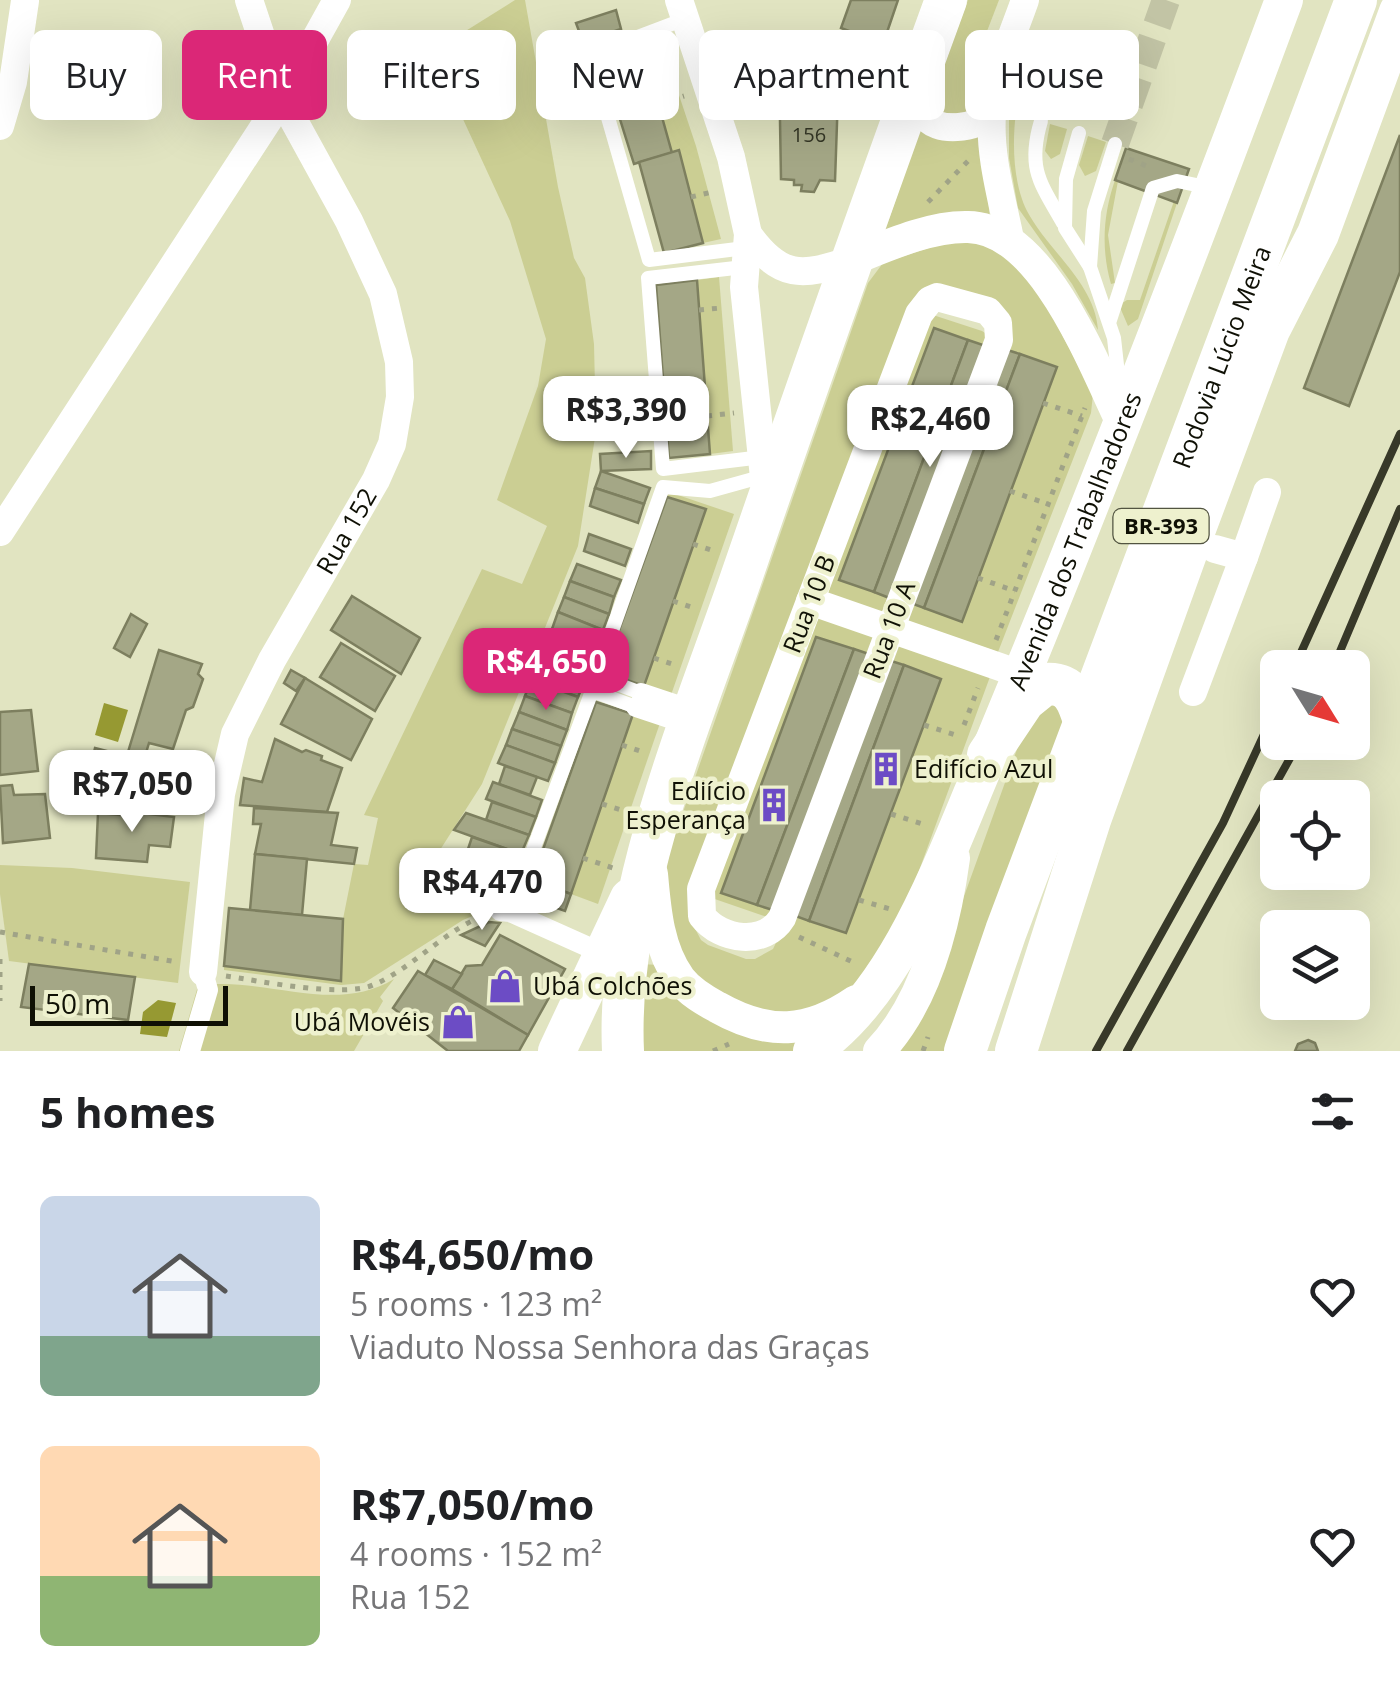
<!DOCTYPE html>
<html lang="en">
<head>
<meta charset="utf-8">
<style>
  :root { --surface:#fff; --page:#f2f2f2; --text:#202124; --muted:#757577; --accent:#db2777 }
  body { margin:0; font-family:"Open Sans",sans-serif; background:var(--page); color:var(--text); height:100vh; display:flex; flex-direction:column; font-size:38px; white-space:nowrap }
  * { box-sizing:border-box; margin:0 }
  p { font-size:32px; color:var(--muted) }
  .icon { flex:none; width:55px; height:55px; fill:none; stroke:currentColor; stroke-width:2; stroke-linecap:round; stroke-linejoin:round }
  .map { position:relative; height:1051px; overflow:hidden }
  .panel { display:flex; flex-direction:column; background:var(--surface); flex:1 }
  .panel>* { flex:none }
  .banner { position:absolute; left:30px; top:30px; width:1340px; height:90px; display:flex; gap:20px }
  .needle { width:65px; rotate:127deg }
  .buttons { position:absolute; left:1260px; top:650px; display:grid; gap:20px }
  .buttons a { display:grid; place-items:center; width:110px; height:110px; border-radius:15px; background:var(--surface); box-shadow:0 10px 40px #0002; font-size:50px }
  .scale { position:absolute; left:30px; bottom:25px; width:198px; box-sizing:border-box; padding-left:10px; border:5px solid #0f1005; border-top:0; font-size:28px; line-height:35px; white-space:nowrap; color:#0f1005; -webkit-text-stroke:8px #eef1ce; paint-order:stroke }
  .price { position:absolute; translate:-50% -85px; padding:0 22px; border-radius:20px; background:#fff; color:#222; font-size:32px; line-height:65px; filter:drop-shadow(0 2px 5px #0008) }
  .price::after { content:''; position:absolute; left:50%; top:60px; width:30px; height:22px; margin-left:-15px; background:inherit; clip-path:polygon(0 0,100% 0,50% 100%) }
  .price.on { background:var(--accent); color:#fff }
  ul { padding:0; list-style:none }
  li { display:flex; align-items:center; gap:30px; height:250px; padding:0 40px }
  li span { display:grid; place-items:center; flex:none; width:280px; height:200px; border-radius:15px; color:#555 }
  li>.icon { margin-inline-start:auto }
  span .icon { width:120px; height:120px; fill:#fffc; stroke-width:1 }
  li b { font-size:42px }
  h2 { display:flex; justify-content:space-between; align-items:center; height:120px; padding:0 40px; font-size:42px }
  .tag { padding:0 35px; border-radius:15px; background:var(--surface); box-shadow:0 10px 40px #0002; font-size:35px; line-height:90px }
  .tag.on { background:var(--accent); color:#fff }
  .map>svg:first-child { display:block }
  .green { fill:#cbce93 }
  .water { fill:#969932 }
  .building { fill:#a4a786; stroke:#7d7f5f; stroke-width:2.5 }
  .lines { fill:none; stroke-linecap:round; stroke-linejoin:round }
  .minor-tunnel { stroke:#c2c4a5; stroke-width:28; stroke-dasharray:28 14; stroke-linecap:butt }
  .path { stroke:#a0a387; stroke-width:5; stroke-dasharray:5 8; stroke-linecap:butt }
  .service { stroke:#fff; stroke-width:14 }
  .pedestrian { stroke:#fff; stroke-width:20 }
  .minor { stroke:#fff; stroke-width:28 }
  .tertiary { stroke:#fff; stroke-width:32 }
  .secondary { stroke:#fff; stroke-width:38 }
  .primary { stroke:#fff; stroke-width:42 }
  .rail { stroke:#383929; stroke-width:8 }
  .labels { text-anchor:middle; stroke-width:9; stroke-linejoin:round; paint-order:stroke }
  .number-label { font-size:20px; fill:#343625 }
  .shield { fill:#eef1ce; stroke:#525441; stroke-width:2.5 }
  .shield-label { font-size:22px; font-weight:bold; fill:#0f1005 }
  .street-label { font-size:25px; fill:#0f1005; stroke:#eef1ce }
  .poi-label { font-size:25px; fill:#0f1005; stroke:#eef1ce; text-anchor:start }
</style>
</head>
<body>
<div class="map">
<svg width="1400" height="1051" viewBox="0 0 1400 1051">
  <rect width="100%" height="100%" fill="#e1e4c1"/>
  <g class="green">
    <polygon points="515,0 525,0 558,187 574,258 585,278 594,344 596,431 578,546 482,784 433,861 502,889 495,903 499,905 463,920 364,983 341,985 224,970 224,966 340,981 343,919 354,864 368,865 378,818 364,815 482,569 522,584 547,526 497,500 538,386 546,339 510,221 432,52"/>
    <polygon points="968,0 999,0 969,78 985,89 983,113 939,113 931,100"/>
    <polygon points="664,50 696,146 721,239 703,243 679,151 672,153 645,56"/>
    <path d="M1009,110L1016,112C1012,143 1013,183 1027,211C1048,251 1095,283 1098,330L1072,284L1018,208L1009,158Z"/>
    <polygon points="922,123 982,135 990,220 884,234"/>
    <polygon points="1050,124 1067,129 1060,154 1051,159 1045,151"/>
    <polygon points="1088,136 1106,142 1096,171 1085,176 1079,165"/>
    <path d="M1115,180L1118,181L1108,235L1115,283L1111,284C1101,249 1103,215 1115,180Z"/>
    <polygon points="1174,201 1177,203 1138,319 1128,326 1119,305 1127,300 1140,300"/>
    <polygon points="947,242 980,243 1028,269 1093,394 1091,413 998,652 899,618 1057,367 1001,348 1006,325 943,289 690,919 701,940 708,945 746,959 755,959 773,949 790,914 846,933 941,679 885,659 892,640 991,674 898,928 849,992 802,1019 722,1000 679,959 665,877 668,855 868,283 883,263"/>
    <polygon points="719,277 733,451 710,454 697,280"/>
    <polygon points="933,315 982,331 985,333 986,346 933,328 839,579 892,599 886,619 818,594"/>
    <polygon points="669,492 734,514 671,695 644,686 706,510 667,497"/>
    <polygon points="810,615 879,637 872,655 817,638 721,893 779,912 776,920 706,896"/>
    <polygon points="1056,705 1068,718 954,1051 900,1051 927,999 1029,716 1037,706"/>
    <polygon points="633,714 660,723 598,904 571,894"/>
    <polygon points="0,865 72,868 190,882 178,983 9,961 0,894"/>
    <polygon points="637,964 662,965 796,1035 797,1051 633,1051"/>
    <path d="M394,979L380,997L383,1001L354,1051H179L198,986C264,975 333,1016 394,979Z"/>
  </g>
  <g class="water">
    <polygon points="104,703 128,710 118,742 95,735"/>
    <polygon points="158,1000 176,1003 167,1037 140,1034 143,1012"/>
  </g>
  <g class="building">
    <polygon points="851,0 898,0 883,44 841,28"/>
    <polygon points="616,10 621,29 583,42 576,23"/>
    <polygon points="788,37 871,69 869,84 855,84 854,91 839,90 839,66 772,62 772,111 752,113 740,64 732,67 729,53"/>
    <polygon points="645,56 672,153 634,164 604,68"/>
    <polygon points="779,62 839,66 835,181 820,180 814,192 801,191 802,185 794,185 794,180 781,179"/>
    <polygon points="1400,135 1400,272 1349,406 1304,388"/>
    <polygon points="1126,148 1189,169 1177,203 1115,180"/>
    <polygon points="679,150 703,243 664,253 639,162"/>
    <polygon points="697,280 710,454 669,458 656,285"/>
    <polygon points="934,328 968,340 874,592 839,580"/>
    <polygon points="968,340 986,346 892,599 874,592"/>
    <polygon points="1001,348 1020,354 924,608 905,601"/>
    <polygon points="1020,354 1057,367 962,622 924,608"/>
    <polygon points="651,451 651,469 601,471 600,454"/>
    <polygon points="601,471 650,488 644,504 595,488"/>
    <polygon points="595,488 644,504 638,523 590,506"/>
    <polygon points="667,497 706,509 644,686 604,672"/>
    <polygon points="589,534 631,549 625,566 584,551"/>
    <polygon points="577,564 621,580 614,597 570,581"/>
    <polygon points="570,581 614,597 609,614 564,597"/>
    <polygon points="352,596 420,638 401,674 331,630"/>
    <polygon points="564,597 609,614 603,630 558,612"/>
    <polygon points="558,612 603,630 597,646 552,629"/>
    <polygon points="131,614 147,624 130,657 114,648"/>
    <polygon points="552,629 597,646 591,662 545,646"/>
    <polygon points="816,637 854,649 757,905 721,893"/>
    <polygon points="341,643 395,676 375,711 320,677"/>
    <polygon points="545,646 591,662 585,681 538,663"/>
    <polygon points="854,649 872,655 779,912 757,905"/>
    <polygon points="159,650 202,664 198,674 203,679 193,707 186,710 173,749 149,743 145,756 128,752"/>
    <polygon points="885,659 904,665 809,921 790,914"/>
    <polygon points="538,663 585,681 578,697 531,680"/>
    <polygon points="904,665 941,679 846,933 809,921"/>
    <polygon points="291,670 305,678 296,691 284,683"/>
    <polygon points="305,678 372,719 351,760 281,724"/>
    <polygon points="531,680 578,697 572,713 525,696"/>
    <polygon points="525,696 572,713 567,730 519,712"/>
    <polygon points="596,702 633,714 571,894 532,880"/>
    <polygon points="31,710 38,771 0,775 0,712"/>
    <polygon points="519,712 567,730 561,746 512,729"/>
    <polygon points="512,729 561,746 555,763 506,745"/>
    <polygon points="275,739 302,752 306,750 322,756 321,760 342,768 327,812 240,805 244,778 262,782"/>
    <polygon points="506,745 555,763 548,781 498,763"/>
    <polygon points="95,748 157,764 156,770 181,777 175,807 87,782"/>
    <polygon points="505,766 537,777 530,795 499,784"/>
    <polygon points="493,782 542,800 536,817 486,799"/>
    <polygon points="12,785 14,795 45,794 50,838 3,843 0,786"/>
    <polygon points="492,802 536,817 529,835 486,820"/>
    <polygon points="254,808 338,813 331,845 357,848 354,864 255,854 261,824 253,824"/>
    <polygon points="125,811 174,817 170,847 149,845 147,862 96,858 98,813 120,815"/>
    <polygon points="466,813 529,835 521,854 454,830"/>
    <polygon points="472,837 521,854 515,874 466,855"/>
    <polygon points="255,854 307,859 302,915 250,910"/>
    <polygon points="466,855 515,874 509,892 461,873"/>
    <polygon points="532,880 571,894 565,911 525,897"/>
    <polygon points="229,908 343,919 341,981 224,966"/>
    <polygon points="489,922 500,923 485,946 461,935"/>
    <polygon points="500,935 565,969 528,1035 452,989 466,966 482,965"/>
    <polygon points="434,960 462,974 452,989 425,975"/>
    <polygon points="29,964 135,977 128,1020 21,1007"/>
    <polygon points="418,971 528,1035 519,1051 448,1051 393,1008"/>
    <polygon points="1308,1040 1315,1043 1318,1051 1295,1051 1298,1044"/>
  </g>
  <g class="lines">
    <polyline class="minor-tunnel" points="1115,144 1166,0"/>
    <g class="path">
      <polyline points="658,104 684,96"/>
      <polyline points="1129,159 1152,168"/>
      <polyline points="691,197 712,192"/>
      <polyline points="928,202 969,160"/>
      <polyline points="699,310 721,308"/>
      <polyline points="1043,403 1082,416"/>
      <polyline points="707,416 734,413"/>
      <polyline points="1010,491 1048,504"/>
      <polyline points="693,544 714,551"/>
      <polyline points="978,578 1015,591"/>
      <polyline points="673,601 694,608"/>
      <polyline points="996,640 1085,408"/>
      <polyline points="654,658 675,665"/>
      <polyline points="924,725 959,736"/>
      <polyline points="964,725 978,688"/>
      <polyline points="622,745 643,752"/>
      <polyline points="602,804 628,812"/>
      <polyline points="891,814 926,825"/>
      <polyline points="583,858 613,868"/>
      <polyline points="859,900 890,909"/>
      <polyline points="0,932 177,962"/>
      <polyline points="799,937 857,964"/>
      <polyline points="0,959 0,1001"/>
      <path d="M226,976C260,981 343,998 373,985C411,969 440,935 478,918"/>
      <polyline points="713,1051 729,1044"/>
      <polyline points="923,1051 928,1037"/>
    </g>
    <g class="service">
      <polyline points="685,19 590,55 649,260 745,248"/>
      <path d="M1041,121C1027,168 1040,183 1063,223"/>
      <polyline points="1079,133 1066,179 1065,228 1090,267"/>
      <polyline points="1115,144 1094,211 1090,267 1114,338 1120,392"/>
      <polyline points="744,267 648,278 663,469 762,457"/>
      <polyline points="1110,320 1153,188 1177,181 1211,188"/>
      <polyline points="641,693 596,676 663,487 710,491 764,476"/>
      <polyline points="510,912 592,691 636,707"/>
    </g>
    <g class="pedestrian">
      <polyline points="641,693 695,711"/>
      <polyline points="636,707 690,725"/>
      <polyline points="500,911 510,912 604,954"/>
      <polyline points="190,1051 208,990 203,972"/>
    </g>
    <g class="minor">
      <polyline points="679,0 731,157 748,234 744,287 765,487"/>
      <path d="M920,80C921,90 920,104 924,114C935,135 978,128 992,114"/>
      <polyline points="0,126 13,82 25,1"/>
      <path d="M748,234C780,279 802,277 851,260"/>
      <path d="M1010,239C1002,199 989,155 992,114C995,74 1012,37 1025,0"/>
      <path d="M937,297L988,311L998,323L999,340L782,918C765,946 721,941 702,916L701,889L919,314L930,300Z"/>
      <polyline points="0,532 282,99 337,0"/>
      <polyline points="1244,557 1267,492"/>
      <polyline points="810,601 1023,675"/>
      <polyline points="1193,692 1244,557 1215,549"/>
      <path id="s1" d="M203,972L221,794L235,734L272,660L376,480L392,444L400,397L399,362L383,294L349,221L282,99L249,0"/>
    </g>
    <g class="tertiary">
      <path d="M851,260C886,246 930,226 968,227C1043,228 1094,366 1122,423"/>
      <path d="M652,874C655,909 658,949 680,979C690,992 704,1000 717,1007C768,1036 808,1034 856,1001"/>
      <path d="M879,1051C926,1002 945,924 954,858"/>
    </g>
    <g class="secondary">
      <polyline points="557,1051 629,898"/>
      <path id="s2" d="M812,1051C901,990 946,853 988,756C1017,686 1046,616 1074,545C1146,364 1216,183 1284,0"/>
    </g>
    <g class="primary">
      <path d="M988,755L1024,701L1045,684C1072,682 1078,701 1085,724"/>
      <path d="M623,1051C616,897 689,728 739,584C806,389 875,194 946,0"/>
      <path id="s3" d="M965,1051L1006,931L1356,0"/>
      <polyline points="1016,1051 1090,820 1196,526 1269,330 1318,234 1400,12"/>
    </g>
    <g class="rail">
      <polyline points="1294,668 1400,434"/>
      <polyline points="1333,668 1400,509"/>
      <polyline points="1096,1051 1223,823 1278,704"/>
      <polyline points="1127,1051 1299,742"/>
    </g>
  </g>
  <defs>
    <g id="building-bare" transform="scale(2.7)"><path d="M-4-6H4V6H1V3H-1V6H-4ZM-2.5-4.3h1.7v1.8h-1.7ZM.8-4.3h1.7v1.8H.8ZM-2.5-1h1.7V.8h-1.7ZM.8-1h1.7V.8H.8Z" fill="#6c4cc5" stroke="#eef1ce" stroke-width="2.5" paint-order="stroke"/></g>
    <g id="shop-bare" transform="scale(2.7)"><path d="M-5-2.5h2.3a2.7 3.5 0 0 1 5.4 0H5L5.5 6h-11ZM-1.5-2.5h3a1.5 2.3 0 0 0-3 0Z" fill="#6c4cc5" stroke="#eef1ce" stroke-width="2.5" paint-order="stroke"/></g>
  </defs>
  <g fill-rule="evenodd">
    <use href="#building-bare" x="886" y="769"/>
    <use href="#building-bare" x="774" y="805"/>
    <use href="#shop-bare" x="505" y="986"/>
    <use href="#shop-bare" x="458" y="1022"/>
  </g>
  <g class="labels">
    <g class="number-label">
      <text x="809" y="142">156</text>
    </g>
    <rect class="shield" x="1113.5" y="509" width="95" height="34" rx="8"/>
    <g class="shield-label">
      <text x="1161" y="534">BR-393</text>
    </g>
    <g class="street-label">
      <text dy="9" stroke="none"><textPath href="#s3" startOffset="740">Rodovia Lúcio Meira</textPath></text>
      <text dy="9" stroke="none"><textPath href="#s1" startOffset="472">Rua 152</textPath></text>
      <text dy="9" stroke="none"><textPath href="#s2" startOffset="580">Avenida dos Trabalhadores</textPath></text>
      <text transform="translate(809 604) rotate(-69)" y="9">Rua 10 B</text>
      <text transform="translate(889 630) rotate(-69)" y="9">Rua 10 A</text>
    </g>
    <g class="poi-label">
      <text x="914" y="778">Edifício Azul</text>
      <text x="746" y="800" text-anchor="end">Ediício<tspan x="746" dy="29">Esperança</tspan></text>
      <text x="533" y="995">Ubá Colchões</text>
      <text x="430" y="1031" text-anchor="end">Ubá Movéis</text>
    </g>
  </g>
</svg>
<div class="buttons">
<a><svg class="needle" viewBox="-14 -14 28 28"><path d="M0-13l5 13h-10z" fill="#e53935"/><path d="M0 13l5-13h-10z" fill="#757577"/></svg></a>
<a><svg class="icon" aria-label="locate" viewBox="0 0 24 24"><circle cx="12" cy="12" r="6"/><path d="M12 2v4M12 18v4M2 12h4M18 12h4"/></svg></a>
<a><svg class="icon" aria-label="layers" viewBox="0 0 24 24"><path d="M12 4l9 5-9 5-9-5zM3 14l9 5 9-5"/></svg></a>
</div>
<div class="scale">50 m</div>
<b class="price" style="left:626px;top:461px">R$3,390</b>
<b class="price" style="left:930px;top:470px">R$2,460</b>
<b class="price on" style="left:546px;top:713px">R$4,650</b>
<b class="price" style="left:132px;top:835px">R$7,050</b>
<b class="price" style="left:482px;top:933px">R$4,470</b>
<div class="banner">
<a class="tag">Buy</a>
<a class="tag on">Rent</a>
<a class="tag">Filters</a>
<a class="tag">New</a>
<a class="tag">Apartment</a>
<a class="tag">House</a>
</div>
</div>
<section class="panel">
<h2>5 homes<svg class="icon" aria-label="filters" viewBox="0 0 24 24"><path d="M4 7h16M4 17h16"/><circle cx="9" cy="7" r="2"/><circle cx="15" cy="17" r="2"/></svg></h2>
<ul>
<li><span style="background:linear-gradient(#c9d6e8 70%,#7fa58c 0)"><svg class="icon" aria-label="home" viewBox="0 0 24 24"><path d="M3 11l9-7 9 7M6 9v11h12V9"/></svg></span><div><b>R$4,650/mo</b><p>5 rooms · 123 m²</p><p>Viaduto Nossa Senhora das Graças</p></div><svg class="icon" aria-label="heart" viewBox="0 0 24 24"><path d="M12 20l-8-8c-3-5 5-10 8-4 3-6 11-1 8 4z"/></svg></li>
<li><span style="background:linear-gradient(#ffd9b3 65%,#8fb573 0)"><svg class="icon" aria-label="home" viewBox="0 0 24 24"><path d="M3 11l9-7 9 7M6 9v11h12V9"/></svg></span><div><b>R$7,050/mo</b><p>4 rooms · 152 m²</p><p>Rua 152</p></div><svg class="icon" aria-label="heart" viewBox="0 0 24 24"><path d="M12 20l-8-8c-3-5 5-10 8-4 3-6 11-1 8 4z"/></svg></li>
</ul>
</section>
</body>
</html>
